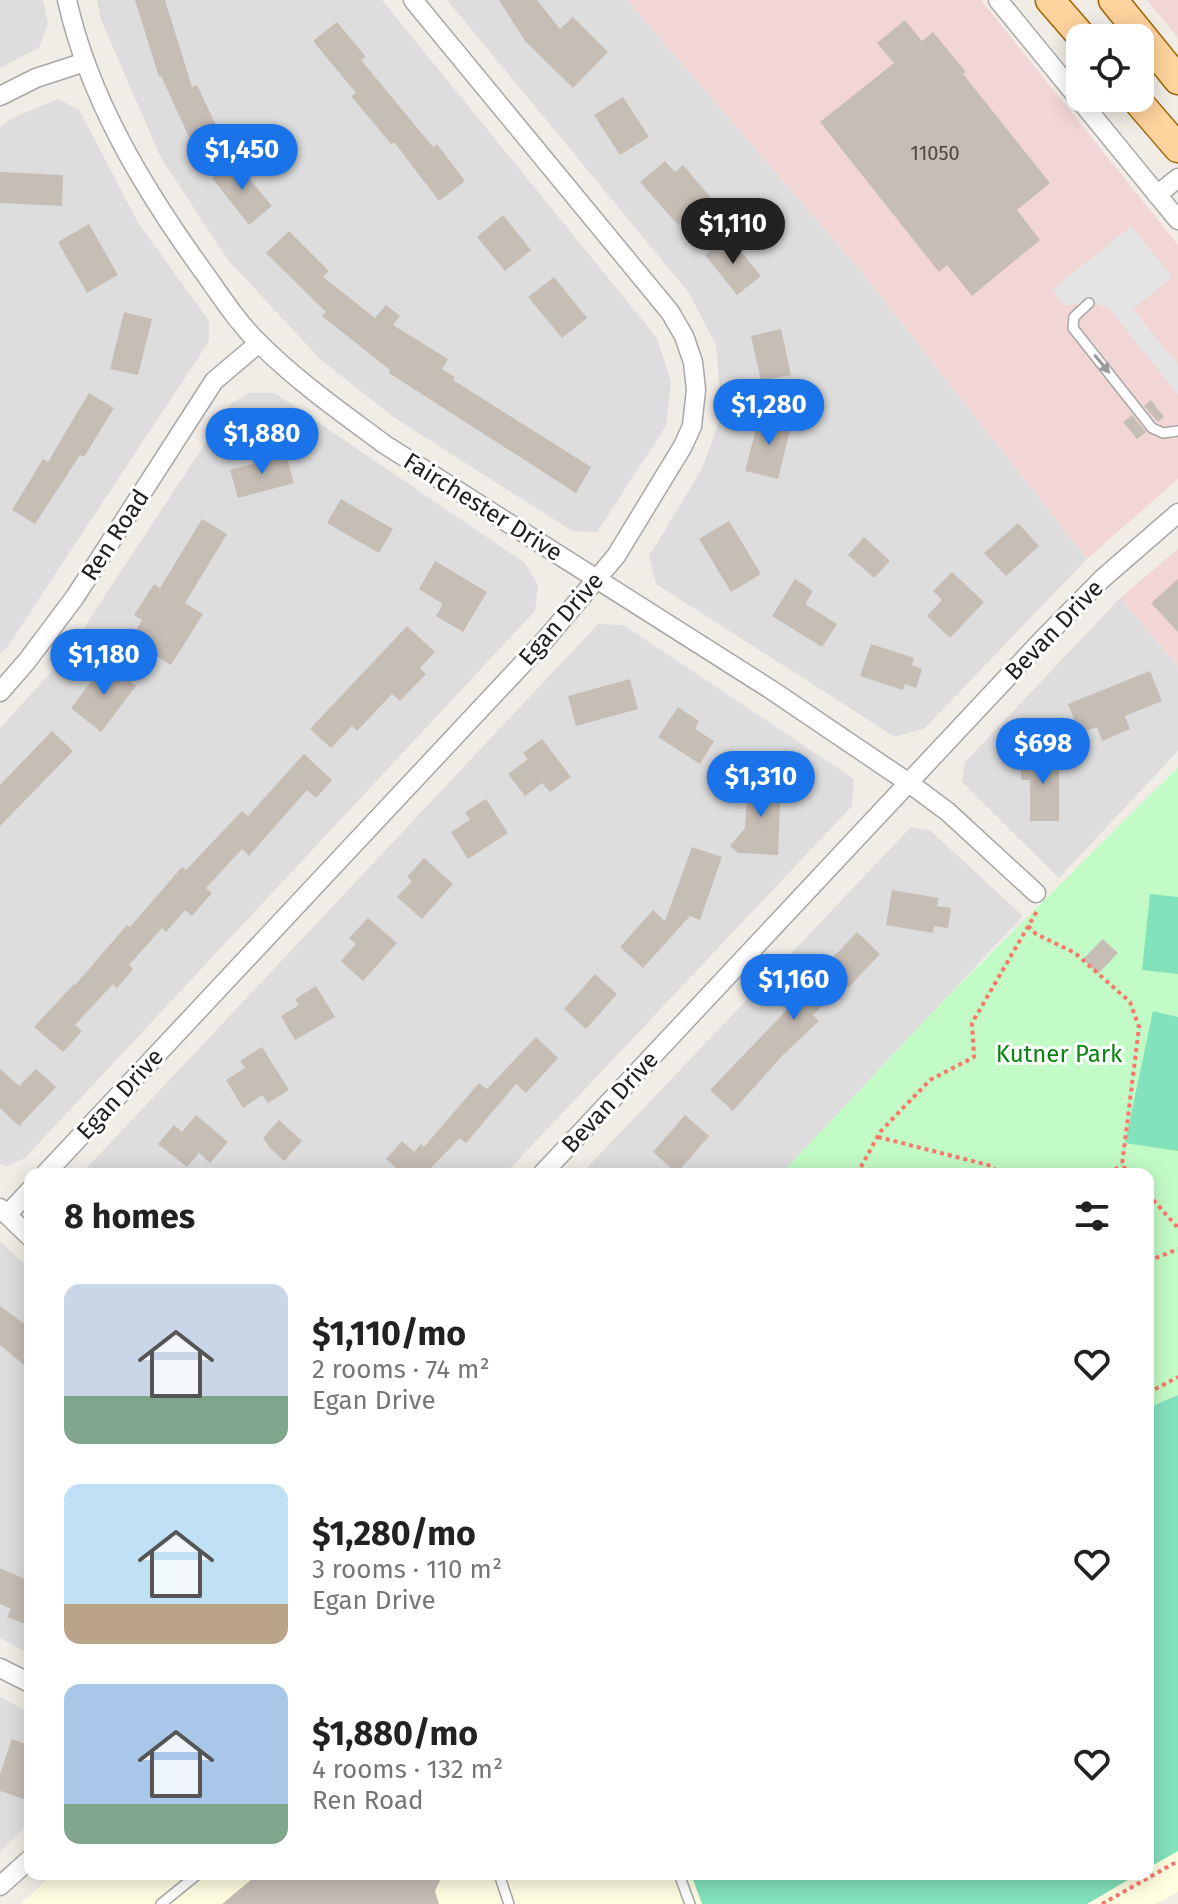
<!DOCTYPE html>
<html lang="en">
<head>
<meta charset="utf-8">
<style>
  :root { --surface:#fff; --page:#f6f6f6; --text:#222; --muted:#767676; --accent:#1a73e8 }
  body { margin:0; font-family:"Fira Sans",sans-serif; background:var(--page); color:var(--text); height:100vh; display:flex; flex-direction:column; font-size:30px; white-space:nowrap }
  * { box-sizing:border-box; margin:0 }
  p { font-size:26px; color:var(--muted) }
  .icon { flex:none; width:44px; height:44px; fill:none; stroke:currentColor; stroke-width:2; stroke-linecap:round; stroke-linejoin:round }
  .map { position:relative; flex:1; overflow:hidden }
  .sheet { position:absolute; left:24px; top:1168px; width:1130px; height:712px; display:flex; flex-direction:column; background:var(--surface); border-radius:16px; box-shadow:0 4px 20px #0003 }
  .sheet>* { flex:none }
  .buttons { position:absolute; left:1066px; top:24px; display:grid; gap:16px }
  .buttons a { display:grid; place-items:center; width:88px; height:88px; border-radius:16px; background:var(--surface); box-shadow:0 4px 20px #0003; font-size:40px }
  .price { position:absolute; translate:-50% -68px; padding:0 18px; border-radius:28px; background:var(--accent); color:#fff; font-size:26px; line-height:52px; filter:drop-shadow(0 2px 4px #0008) }
  .price::after { content:''; position:absolute; left:50%; top:48px; width:24px; height:18px; margin-left:-12px; background:inherit; clip-path:polygon(0 0,100% 0,50% 100%) }
  .price.selected { background:#222; color:#fff }
  ul { padding:0; list-style:none }
  li { display:flex; align-items:center; gap:24px; height:200px; padding:0 40px }
  li span { display:grid; place-items:center; flex:none; width:224px; height:160px; border-radius:16px; color:#555 }
  li>.icon { margin-inline-start:auto }
  span .icon { width:96px; height:96px; fill:#fffc; stroke-width:1 }
  li b { font-size:34px }
  h2 { display:flex; justify-content:space-between; align-items:center; height:96px; padding:0 40px; font-size:34px }
  .map>svg:first-child { display:block }
  .residential { fill:#dedddd }
  .commercial { fill:#f2d6d5 }
  .education { fill:#fffee1 }
  .park { fill:#c3fbc6 }
  .pitch { fill:#82e2bb }
  .parking { fill:#e4e4e4 }
  .building { fill:#c6bdb5 }
  .lines { fill:none; stroke-linecap:round; stroke-linejoin:round }
  .service-casing { stroke:#a7a7a7; stroke-width:12 }
  .minor-casing { stroke:#a7a7a7; stroke-width:21 }
  .primary-casing { stroke:#9c6600; stroke-width:31 }
  .path { stroke:#fe766a; stroke-width:4; stroke-dasharray:4 4; stroke-linecap:butt }
  .service { stroke:#fff; stroke-width:9 }
  .minor { stroke:#fff; stroke-width:18 }
  .primary { stroke:#ffd39d; stroke-width:28 }
  .oneway { fill:#9b9b9b }
  .labels { text-anchor:middle; stroke-width:6; stroke-linejoin:round; paint-order:stroke }
  .number-label { font-size:20px; fill:#4a4745 }
  .street-label { font-size:24px; fill:#202020; stroke:#fff }
  .park-label { font-size:24px; fill:#088410; stroke:#fff }
</style>
</head>
<body>
<div class="map">
<svg width="1178" height="1904" viewBox="0 0 1178 1904">
  <rect width="100%" height="100%" fill="#f1ede6"/>
  <g class="residential">
    <polygon points="0,0 43,0 48,24 39,48 0,68"/>
    <polygon points="97,0 382,0 657,338 671,381 666,426 597,532 572,531 392,416 321,360 228,260 161,158 101,20"/>
    <polygon points="447,0 627,0 859,269 1087,559 925,728 895,737 656,584 649,556 702,469 722,413 716,345 689,293"/>
    <polygon points="58,99 79,110 139,224 209,321 209,341 8,646 0,654 0,127 12,118"/>
    <polygon points="248,393 275,393 525,563 538,585 535,611 25,1158 7,1166 0,1164 0,728 64,658 231,404"/>
    <polygon points="1120,598 1178,666 1178,751 1059,878 962,782 965,762"/>
    <polygon points="598,624 624,625 854,779 852,806 505,1174 81,1174"/>
    <polygon points="911,827 931,831 1023,916 781,1174 581,1174"/>
    <polygon points="0,1241 30,1270 30,1654 0,1638"/>
    <polygon points="0,1697 30,1713 30,1822 0,1852"/>
  </g>
  <g class="commercial">
    <polygon points="627,0 981,0 1178,245 1178,479 1087,559 859,269"/>
    <polygon points="1147,0 1178,0 1178,38"/>
    <polygon points="1178,549 1178,666 1120,598"/>
  </g>
  <polygon class="education" points="1178,1396 1178,1892 1156,1904 21,1904 53,1874 1148,1874 1148,1408"/>
  <polygon class="park" points="1178,767 1178,1395 1148,1408 1148,1174 781,1174 949,995"/>
  <g class="pitch">
    <polygon points="1150,894 1178,897 1178,974 1142,970"/>
    <polygon points="1153,1011 1178,1017 1178,1151 1125,1143"/>
    <polygon points="1178,1395 1178,1851 1148,1868 1148,1408"/>
    <polygon points="691,1874 1138,1874 1087,1904 702,1904"/>
  </g>
  <polygon class="parking" points="1131,226 1172,277 1133,309 1178,365 1178,395 1108,307 1089,303 1065,305 1052,290"/>
  <g class="building">
    <polygon points="135,0 165,0 192,87 197,85 222,138 195,150 161,76 159,77"/>
    <polygon points="499,0 537,0 560,29 573,17 608,52 573,88 525,41"/>
    <polygon points="905,20 922,41 933,32 966,72 963,74 1050,183 1017,210 1040,240 972,296 947,265 939,272 820,122 894,63 877,43"/>
    <polygon points="337,22 366,57 361,60 433,147 437,144 465,181 439,201 394,142 391,144 351,96 356,93 313,41"/>
    <polygon points="623,97 649,137 620,155 594,115"/>
    <polygon points="234,160 272,206 249,225 212,178"/>
    <polygon points="665,161 675,172 683,165 710,197 678,225 640,182"/>
    <polygon points="0,172 63,175 62,206 0,203"/>
    <polygon points="503,215 531,250 505,271 477,237"/>
    <polygon points="89,224 118,275 87,293 58,242"/>
    <polygon points="289,231 329,271 323,277 375,318 386,305 400,316 393,325 448,359 442,369 455,377 453,380 591,467 576,493 389,373 390,370 322,316 326,312 266,253"/>
    <polygon points="728,236 761,276 737,295 705,255"/>
    <polygon points="554,277 587,318 562,338 528,297"/>
    <polygon points="124,312 152,319 138,375 110,369"/>
    <polygon points="781,329 791,375 761,381 751,336"/>
    <polygon points="89,393 114,408 84,457 80,455 35,524 12,510 43,459 48,462"/>
    <polygon points="1151,400 1164,417 1158,422 1144,406"/>
    <polygon points="760,414 792,422 778,479 745,471"/>
    <polygon points="1132,415 1146,432 1137,439 1123,422"/>
    <polygon points="286,455 294,483 238,498 230,470"/>
    <polygon points="341,499 393,529 379,553 327,523"/>
    <polygon points="202,519 227,534 185,603 203,614 171,665 130,640 142,620 134,615 154,584 160,588"/>
    <polygon points="729,521 761,574 731,592 699,539"/>
    <polygon points="1018,523 1039,546 1006,576 984,553"/>
    <polygon points="864,537 890,561 874,578 848,555"/>
    <polygon points="435,561 487,592 463,632 436,616 443,604 419,589"/>
    <polygon points="952,572 984,602 950,638 927,616 942,600 933,591"/>
    <polygon points="795,579 813,591 805,604 837,624 822,647 772,616"/>
    <polygon points="1178,579 1178,632 1151,603"/>
    <polygon points="407,626 435,652 420,668 426,674 400,701 392,694 357,731 352,726 331,748 310,729"/>
    <polygon points="871,644 914,658 912,665 922,669 916,688 905,684 903,690 860,676"/>
    <polygon points="106,662 136,686 101,732 71,708"/>
    <polygon points="1150,671 1162,701 1125,716 1130,729 1102,741 1097,727 1080,733 1068,704"/>
    <polygon points="630,679 638,709 576,726 568,696"/>
    <polygon points="678,707 699,721 695,729 714,741 700,764 658,737"/>
    <polygon points="52,731 73,751 0,826 0,785"/>
    <polygon points="542,739 571,777 550,792 542,783 525,796 508,774 528,759 523,753"/>
    <polygon points="304,754 332,780 316,798 307,790 249,856 242,849 206,888 212,893 192,916 185,910 166,932 162,928 129,965 133,969 117,988 113,984 75,1025 82,1031 63,1052 34,1027 74,984 75,985 127,925 130,927 182,867 186,870 242,811 248,816"/>
    <polygon points="1021,755 1059,755 1059,821 1030,821 1030,780 1021,780"/>
    <polygon points="748,779 781,780 778,855 738,853 730,846 745,828"/>
    <polygon points="486,799 508,833 468,859 451,832 470,820 465,812"/>
    <polygon points="692,847 722,857 700,920 690,916 643,968 620,947 653,910 665,921"/>
    <polygon points="424,858 453,884 422,919 397,897 412,881 407,877"/>
    <polygon points="892,890 939,898 937,906 951,908 948,928 934,926 933,933 886,925"/>
    <polygon points="368,918 397,943 363,981 341,961 356,944 349,938"/>
    <polygon points="857,932 880,954 848,988 844,984 813,1015 819,1021 784,1054 733,1111 710,1090 827,968 825,966"/>
    <polygon points="1103,939 1118,953 1098,974 1083,959"/>
    <polygon points="595,974 617,994 586,1029 564,1009"/>
    <polygon points="316,986 335,1017 295,1040 281,1016 299,1005 295,999"/>
    <polygon points="536,1037 558,1058 526,1093 516,1084 466,1143 460,1138 425,1174 403,1174 386,1159 402,1141 414,1152 421,1144 424,1147 479,1083 487,1089"/>
    <polygon points="262,1047 289,1090 268,1103 262,1095 243,1108 226,1080 245,1068 240,1061"/>
    <polygon points="0,1069 19,1086 36,1069 56,1087 19,1126 0,1108"/>
    <polygon points="196,1115 228,1142 210,1163 199,1153 187,1167 158,1144 174,1125 182,1132"/>
    <polygon points="685,1115 709,1136 677,1173 653,1152"/>
    <polygon points="279,1120 302,1141 284,1161 270,1148 263,1138"/>
    <polygon points="0,1306 30,1328 30,1370 0,1345"/>
    <polygon points="30,1567 30,1626 7,1617 11,1609 0,1604 0,1568 25,1579"/>
    <polygon points="12,1739 30,1746 30,1783 24,1799 0,1791 0,1774"/>
    <polygon points="258,1874 399,1874 402,1877 443,1874 435,1891 439,1904 222,1904"/>
  </g>
  <g class="lines">
    <g class="service-casing">
      <g id="service">
        <polyline points="1089,303 1074,317 1073,328 1152,428 1163,433 1178,431"/>
        <polyline points="499,1874 509,1904"/>
        <polyline points="679,1874 690,1904"/>
        <polyline points="161,1904 198,1874"/>
      </g>
    </g>
    <g class="minor-casing">
      <g id="minor">
        <path d="M67,0C89,98 142,186 200,267C219,293 236,321 260,344C297,381 341,412 384,444L770,689L909,783L948,812L1036,893"/>
        <polyline points="998,0 1178,220"/>
        <polyline points="0,96 36,78 85,62"/>
        <polyline points="1157,195 1178,178"/>
        <polyline points="0,692 27,661 75,597 214,381 259,343"/>
        <polyline points="45,1174 545,640 616,556 683,446 692,426 696,390 693,362 684,336 670,312 413,0"/>
        <polyline points="542,1174 1045,637 1102,579 1178,513"/>
        <polyline points="0,1208 30,1237"/>
        <polyline points="7,1215 30,1190"/>
        <polyline points="0,1668 30,1683"/>
        <polyline points="0,1886 30,1859"/>
      </g>
    </g>
    <g class="primary-casing">
      <g id="primary">
        <polyline points="1050,0 1083,38"/>
        <polyline points="1113,0 1178,80"/>
        <polyline points="1135,98 1178,148"/>
      </g>
    </g>
    <g class="path">
      <polyline points="1028,926 1036,934 1075,953 1130,1002 1139,1027 1122,1165 1130,1174"/>
      <polyline points="878,1137 992,1166 998,1174"/>
      <polyline points="857,1174 880,1132 930,1080 974,1057 972,1023 1037,911"/>
      <polyline points="1108,1174 1122,1165"/>
      <polyline points="1148,1194 1178,1228"/>
      <polyline points="1148,1261 1178,1249"/>
      <polyline points="1148,1393 1178,1377"/>
      <polyline points="1102,1904 1178,1861"/>
    </g>
    <use href="#service" class="service"/>
    <use href="#minor" class="minor"/>
    <use href="#primary" class="primary"/>
  </g>
  <defs><path id="oneway-solid" d="M-6-.8H1V-3.2L6.5 0L1 3.2V.8H-6Z" transform="scale(2)"/></defs>
  <use class="oneway" href="#oneway-solid" transform="translate(1102 364) rotate(51)"/>
  <g class="labels">
    <g class="number-label">
      <text x="935" y="160">11050</text>
    </g>
    <g class="street-label">
      <text transform="translate(483 507) rotate(32)" y="8">Fairchester Drive</text>
      <text transform="translate(115 535) rotate(-57)" y="8">Ren Road</text>
      <text transform="translate(561 619) rotate(-49)" y="8">Egan Drive</text>
      <text transform="translate(1054 630) rotate(-46)" y="8">Bevan Drive</text>
      <text transform="translate(120 1094) rotate(-47)" y="8">Egan Drive</text>
      <text transform="translate(610 1102) rotate(-47)" y="8">Bevan Drive</text>
    </g>
    <g class="park-label">
      <text x="1059" y="1062">Kutner Park</text>
    </g>
  </g>
</svg>
<div class="buttons">
<a><svg class="icon" aria-label="locate" viewBox="0 0 24 24"><circle cx="12" cy="12" r="6"/><path d="M12 2v4M12 18v4M2 12h4M18 12h4"/></svg></a>
</div>
<b class="price" style="left:242px;top:192px">$1,450</b>
<b class="price selected" style="left:733px;top:266px">$1,110</b>
<b class="price" style="left:769px;top:447px">$1,280</b>
<b class="price" style="left:262px;top:476px">$1,880</b>
<b class="price" style="left:104px;top:697px">$1,180</b>
<b class="price" style="left:1043px;top:786px">$698</b>
<b class="price" style="left:761px;top:819px">$1,310</b>
<b class="price" style="left:794px;top:1022px">$1,160</b>
<section class="sheet">
<h2>8 homes<svg class="icon" aria-label="filters" viewBox="0 0 24 24"><path d="M4 7h16M4 17h16"/><circle cx="9" cy="7" r="2"/><circle cx="15" cy="17" r="2"/></svg></h2>
<ul>
<li><span style="background:linear-gradient(#c9d6e8 70%,#7fa58c 0)"><svg class="icon" aria-label="home" viewBox="0 0 24 24"><path d="M3 11l9-7 9 7M6 9v11h12V9"/></svg></span><div><b>$1,110/mo</b><p>2 rooms · 74 m²</p><p>Egan Drive</p></div><svg class="icon" aria-label="heart" viewBox="0 0 24 24"><path d="M12 20l-8-8c-3-5 5-10 8-4 3-6 11-1 8 4z"/></svg></li>
<li><span style="background:linear-gradient(#bfe0f5 75%,#b9a48a 0)"><svg class="icon" aria-label="home" viewBox="0 0 24 24"><path d="M3 11l9-7 9 7M6 9v11h12V9"/></svg></span><div><b>$1,280/mo</b><p>3 rooms · 110 m²</p><p>Egan Drive</p></div><svg class="icon" aria-label="heart" viewBox="0 0 24 24"><path d="M12 20l-8-8c-3-5 5-10 8-4 3-6 11-1 8 4z"/></svg></li>
<li><span style="background:linear-gradient(#a9c7e8 75%,#7fa58c 0)"><svg class="icon" aria-label="home" viewBox="0 0 24 24"><path d="M3 11l9-7 9 7M6 9v11h12V9"/></svg></span><div><b>$1,880/mo</b><p>4 rooms · 132 m²</p><p>Ren Road</p></div><svg class="icon" aria-label="heart" viewBox="0 0 24 24"><path d="M12 20l-8-8c-3-5 5-10 8-4 3-6 11-1 8 4z"/></svg></li>
</ul>
</section>
</div>
</body>
</html>
